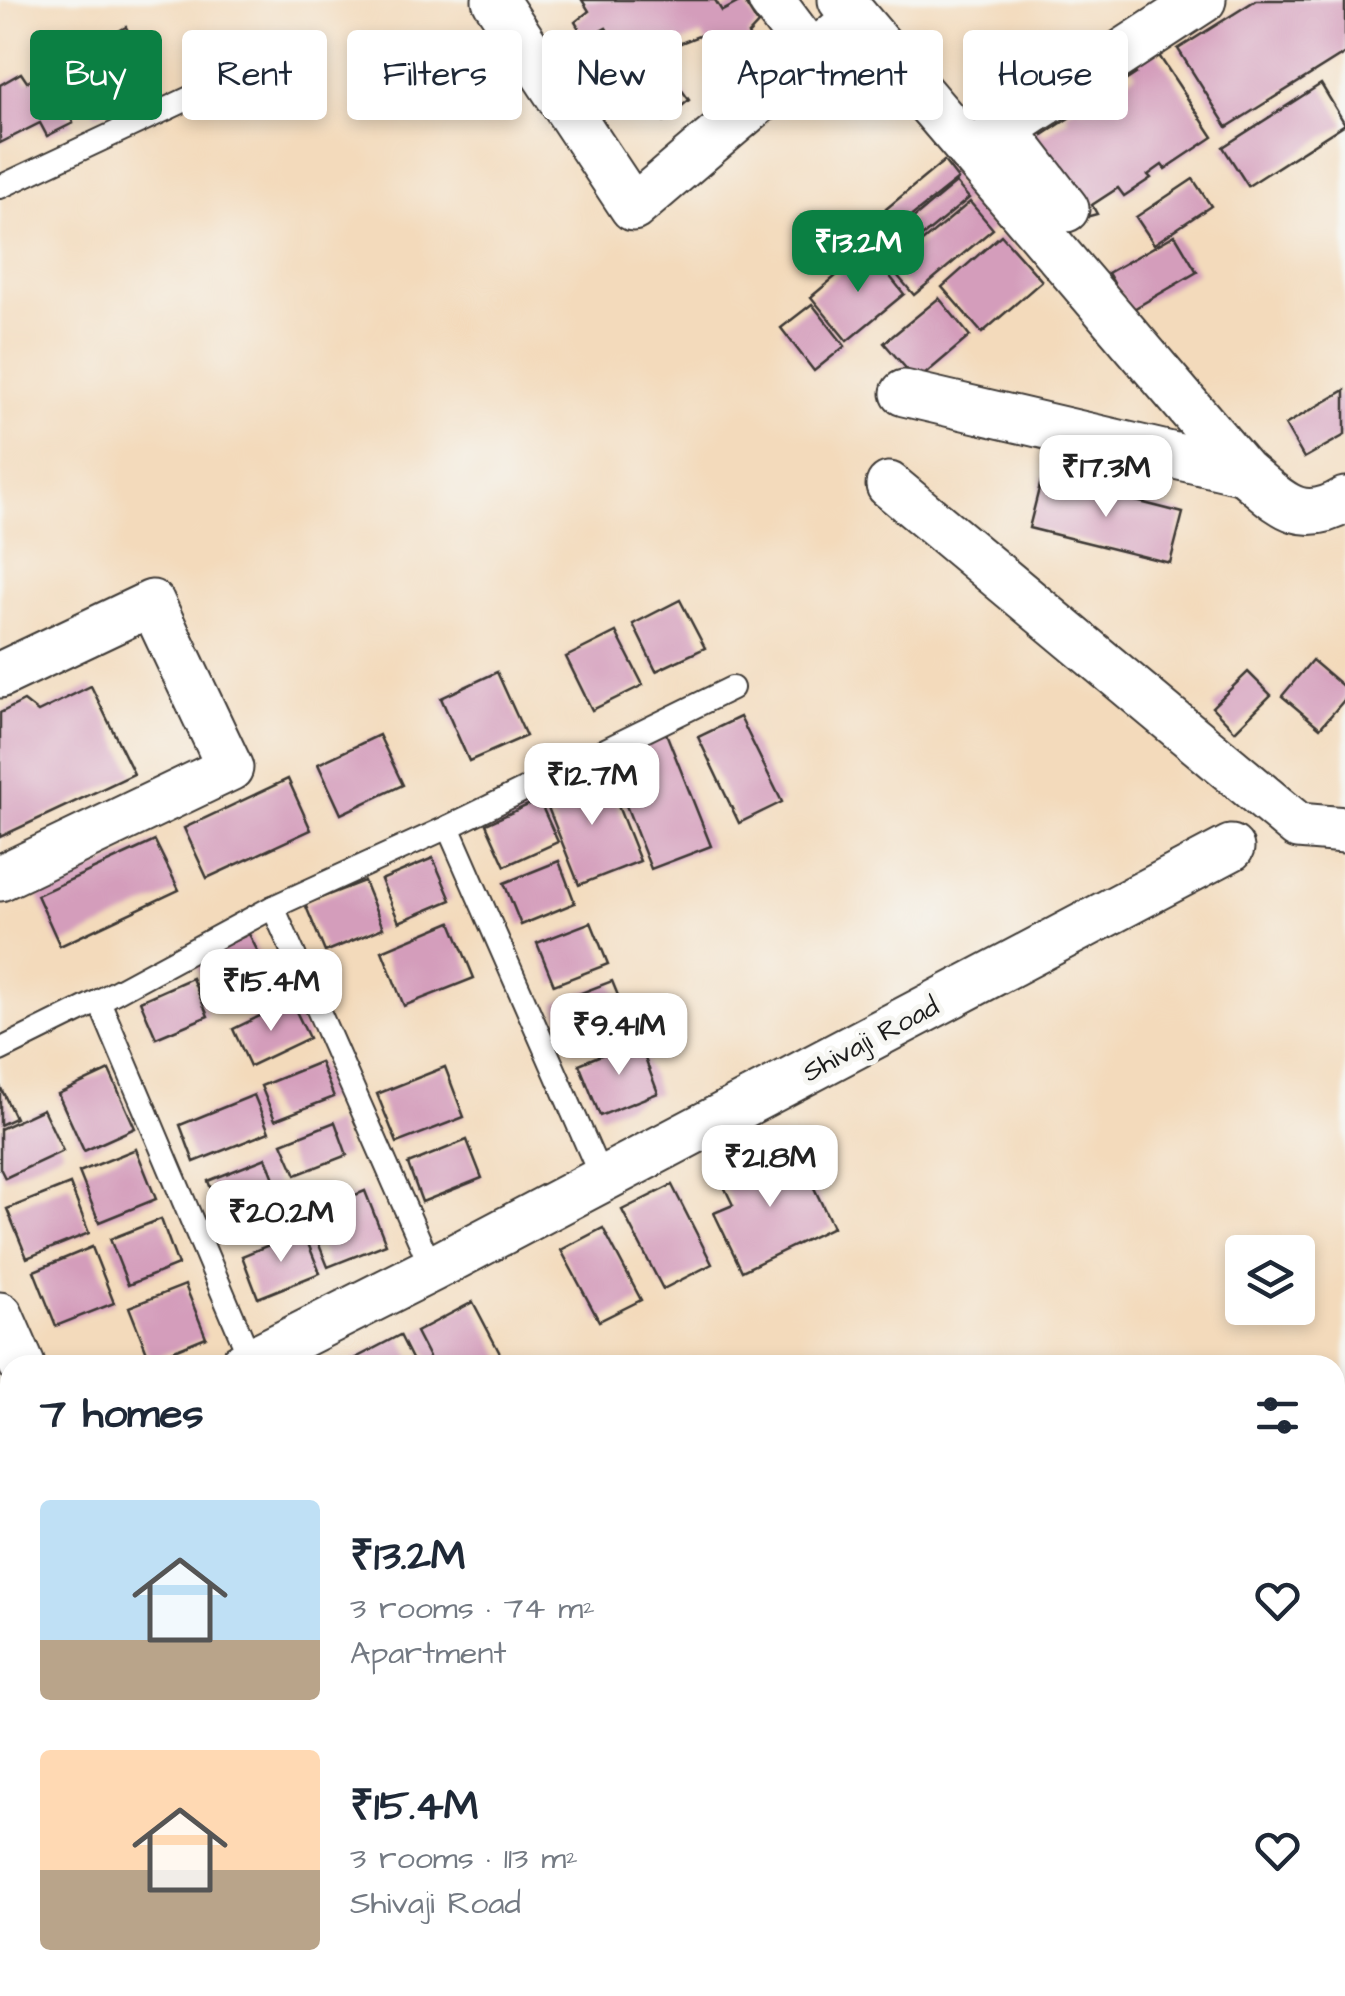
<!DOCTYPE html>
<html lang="en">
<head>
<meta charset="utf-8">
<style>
  :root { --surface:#fff; --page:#f6f6f7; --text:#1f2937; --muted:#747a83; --accent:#0b8043 }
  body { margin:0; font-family:"Architects Daughter",sans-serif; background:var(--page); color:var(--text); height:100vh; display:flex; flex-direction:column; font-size:38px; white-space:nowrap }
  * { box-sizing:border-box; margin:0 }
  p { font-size:32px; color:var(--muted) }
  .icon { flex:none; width:55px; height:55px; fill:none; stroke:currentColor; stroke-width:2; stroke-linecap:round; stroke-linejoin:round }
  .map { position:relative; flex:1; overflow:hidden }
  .panel { position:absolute; left:0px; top:1355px; width:1345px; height:642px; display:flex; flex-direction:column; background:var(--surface); border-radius:30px 30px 0 0; box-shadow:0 5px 15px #0003 }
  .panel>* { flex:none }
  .guide { position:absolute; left:30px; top:30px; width:1285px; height:90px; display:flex; gap:20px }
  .buttons { position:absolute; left:1225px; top:1235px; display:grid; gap:20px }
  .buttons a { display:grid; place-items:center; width:90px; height:90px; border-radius:10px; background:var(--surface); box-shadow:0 5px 15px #0003; font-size:50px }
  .price { position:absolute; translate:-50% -85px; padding:0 22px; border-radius:20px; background:#fff; color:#222; font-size:32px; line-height:65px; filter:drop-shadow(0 2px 5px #0008) }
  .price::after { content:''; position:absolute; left:50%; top:60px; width:30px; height:22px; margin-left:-15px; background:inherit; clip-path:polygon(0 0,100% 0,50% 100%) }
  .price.current { background:var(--accent); color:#fff }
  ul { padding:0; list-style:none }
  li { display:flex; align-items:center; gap:30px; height:250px; padding:0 40px }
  li span { display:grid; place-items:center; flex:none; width:280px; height:200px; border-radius:10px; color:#555 }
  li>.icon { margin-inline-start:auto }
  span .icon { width:120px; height:120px; fill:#fffc; stroke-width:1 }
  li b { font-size:42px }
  h2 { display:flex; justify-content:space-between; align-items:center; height:120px; padding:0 40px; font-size:42px }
  .tag { padding:0 35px; border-radius:10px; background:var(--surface); box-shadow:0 5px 15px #0003; font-size:35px; line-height:90px }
  .tag.current { background:var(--accent); color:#fff }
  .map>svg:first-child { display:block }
  .building { fill:#d49dbb }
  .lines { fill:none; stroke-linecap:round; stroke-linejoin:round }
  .service-casing { stroke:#3c3834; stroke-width:26 }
  .minor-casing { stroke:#3c3834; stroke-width:49 }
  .service { stroke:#fff; stroke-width:22 }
  .minor { stroke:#fff; stroke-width:45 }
  .labels { text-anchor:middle; stroke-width:10; stroke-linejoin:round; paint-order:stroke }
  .street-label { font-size:28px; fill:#1c1c1c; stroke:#f6f6f2 }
</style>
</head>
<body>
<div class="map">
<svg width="1345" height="1996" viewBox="0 0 1345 1996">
  <rect width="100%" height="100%" fill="#f6f6f2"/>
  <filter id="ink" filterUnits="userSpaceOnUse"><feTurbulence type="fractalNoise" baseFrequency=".01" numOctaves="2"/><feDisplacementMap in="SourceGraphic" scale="20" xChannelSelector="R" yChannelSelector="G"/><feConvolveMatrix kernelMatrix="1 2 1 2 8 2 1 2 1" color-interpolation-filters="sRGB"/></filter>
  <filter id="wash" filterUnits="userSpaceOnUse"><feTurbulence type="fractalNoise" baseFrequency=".0048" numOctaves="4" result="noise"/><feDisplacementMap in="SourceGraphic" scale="40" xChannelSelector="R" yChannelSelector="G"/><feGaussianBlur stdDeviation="2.25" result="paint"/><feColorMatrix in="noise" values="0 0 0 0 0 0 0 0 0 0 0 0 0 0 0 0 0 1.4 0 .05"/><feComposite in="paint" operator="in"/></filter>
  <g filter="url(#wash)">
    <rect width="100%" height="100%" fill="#f3dabb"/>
    <g id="blocks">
      <g class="building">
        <polygon points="582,0 715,0 722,11 743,0 758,24 748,35 760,54 726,73 701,35 655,53 689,100 664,121 654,103 632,111 618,89 636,76 606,28 585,39 575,22 589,11"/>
        <polygon points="1256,0 1345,0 1345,53 1227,127 1178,49"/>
        <polygon points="126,27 160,91 120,112 116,104 96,115 82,87 60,98 73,123 47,136 40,123 0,143 0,85 21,73 27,82 47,72 40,58 69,43 81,56 93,49 100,63 117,54 108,37"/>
        <polygon points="1154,48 1213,137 1165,169 1162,165 1148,175 1151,178 1124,196 1118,188 1092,205 1097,214 1086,217 1027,138 1037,124 1043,135 1069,118 1065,113 1079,104 1082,109 1096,99 1094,97 1111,85 1113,89 1136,74 1129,64"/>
        <polygon points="1321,84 1345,124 1248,186 1223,147"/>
        <polygon points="944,161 958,179 899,226 886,209"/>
        <polygon points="1193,179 1211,206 1154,244 1136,217"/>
        <polygon points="956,183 969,198 888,265 875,250"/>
        <polygon points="970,202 993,229 914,295 891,268"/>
        <polygon points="1001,235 1042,281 982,333 942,287"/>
        <polygon points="1175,235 1197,272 1130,311 1108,273"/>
        <polygon points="868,249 904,294 847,341 811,297"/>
        <polygon points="939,298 970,336 917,381 884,343"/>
        <polygon points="812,304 845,346 814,371 781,328"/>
        <polygon points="1345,390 1345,435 1304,458 1285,425"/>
        <polygon points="1042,477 1183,513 1170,563 1029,528"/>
        <polygon points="680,600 705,648 656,671 633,624"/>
        <polygon points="616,632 643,685 592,710 566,657"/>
        <polygon points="1312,660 1345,688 1345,699 1320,728 1282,696"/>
        <polygon points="497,672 526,736 469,761 441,698"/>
        <polygon points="1248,672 1271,695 1235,731 1212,707"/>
        <polygon points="91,686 134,774 0,837 0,713 24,701 38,712"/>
        <polygon points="740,717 782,802 739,823 698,737"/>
        <polygon points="666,733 711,846 651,869 607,757"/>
        <polygon points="379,735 403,785 341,814 318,764"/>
        <polygon points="604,771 640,861 579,885 543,795"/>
        <polygon points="288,779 311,830 207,878 184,828"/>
        <polygon points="539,800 558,842 505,866 486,824"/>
        <polygon points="155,841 179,890 60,946 37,895"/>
        <polygon points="433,858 451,900 399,922 381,880"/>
        <polygon points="559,861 575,903 521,925 504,883"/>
        <polygon points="364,881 383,928 325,952 305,904"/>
        <polygon points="451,922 474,978 404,1006 382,951"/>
        <polygon points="591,922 608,964 554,985 537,943"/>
        <polygon points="249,934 273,982 217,1009 194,960"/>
        <polygon points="192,978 208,1016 156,1038 140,1001"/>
        <polygon points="612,981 631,1027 574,1050 555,1003"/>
        <polygon points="291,1001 309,1038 250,1066 233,1029"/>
        <polygon points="638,1040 658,1093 600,1116 579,1064"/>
        <polygon points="320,1062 334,1097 275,1120 261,1086"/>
        <polygon points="445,1067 464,1117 397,1143 377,1094"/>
        <polygon points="109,1070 135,1128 84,1151 58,1094"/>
        <polygon points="0,1086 15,1118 0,1125"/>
        <polygon points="254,1095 269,1132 194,1162 180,1125"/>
        <polygon points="43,1109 63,1151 5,1178 0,1168 0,1129"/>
        <polygon points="335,1122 347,1155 296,1175 282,1143"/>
        <polygon points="467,1140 482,1178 422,1202 408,1164"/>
        <polygon points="136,1149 156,1199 99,1222 79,1172"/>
        <polygon points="770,1155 775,1167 798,1155 833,1227 742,1271 714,1213 733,1205 720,1178"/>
        <polygon points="266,1158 287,1212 229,1235 208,1181"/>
        <polygon points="70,1184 89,1233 27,1258 7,1209"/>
        <polygon points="672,1185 712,1264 663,1289 622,1210"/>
        <polygon points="365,1191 386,1244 328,1267 307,1215"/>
        <polygon points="161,1219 178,1265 128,1285 110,1239"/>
        <polygon points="603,1228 641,1300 599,1321 561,1250"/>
        <polygon points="303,1231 320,1273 258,1298 242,1256"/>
        <polygon points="92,1247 114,1303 56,1326 34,1271"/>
        <polygon points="185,1285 206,1337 150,1360 129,1307"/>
        <polygon points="473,1302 506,1365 433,1365 416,1332"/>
        <polygon points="400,1335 415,1365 355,1365 352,1360"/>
        <polygon points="10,1534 10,1592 0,1597 0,1539"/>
        <polygon points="10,1712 10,1776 0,1781 0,1717"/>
        <polygon points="78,1988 110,1988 94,1996 82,1996"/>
      </g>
    </g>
  </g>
  <g filter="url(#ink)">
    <use href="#blocks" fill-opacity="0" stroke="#3c3834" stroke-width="2.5"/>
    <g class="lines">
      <g class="service-casing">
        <g id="service">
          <polyline points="0,187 194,96"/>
          <polyline points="448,827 602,1179"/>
          <polyline points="273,907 432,1269"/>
          <polyline points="99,1001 251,1360"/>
          <polyline points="0,1050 99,1001 273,907 448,827 732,688"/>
        </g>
      </g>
      <g class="minor-casing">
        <g id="minor">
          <polyline points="495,0 633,208 856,18"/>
          <polyline points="771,0 813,56"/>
          <path d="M841,0L1244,472C1279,500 1298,528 1345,500"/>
          <polyline points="1005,130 1066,209"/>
          <polyline points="970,152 1203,0"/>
          <polyline points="904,393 1244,472"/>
          <polyline points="889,485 1298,826 1345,830"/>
          <polyline points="0,675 152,603 230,768 0,878"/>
          <polyline points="0,1315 22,1365"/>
          <polyline points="242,1365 432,1269 1231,848"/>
          <polyline points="0,1488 10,1484"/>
          <polyline points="0,1895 10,1915"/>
          <polyline points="46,1988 50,1996"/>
          <polyline points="331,1988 336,1996"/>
          <polyline points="203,1996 219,1988"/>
        </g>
      </g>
      <use href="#service" class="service"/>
      <use href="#minor" class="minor"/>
    </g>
  </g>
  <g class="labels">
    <g class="street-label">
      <text transform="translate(870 1038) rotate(-28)" y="10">Shivaji Road</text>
    </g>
  </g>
</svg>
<div class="buttons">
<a><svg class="icon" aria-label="layers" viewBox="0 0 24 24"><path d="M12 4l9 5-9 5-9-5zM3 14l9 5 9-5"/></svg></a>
</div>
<b class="price current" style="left:858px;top:295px">₹13.2M</b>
<b class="price" style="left:1106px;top:520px">₹17.3M</b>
<b class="price" style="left:592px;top:828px">₹12.7M</b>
<b class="price" style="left:271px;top:1034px">₹15.4M</b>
<b class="price" style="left:619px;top:1078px">₹9.41M</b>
<b class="price" style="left:770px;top:1210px">₹21.8M</b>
<b class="price" style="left:281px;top:1265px">₹20.2M</b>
<div class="guide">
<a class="tag current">Buy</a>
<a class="tag">Rent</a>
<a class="tag">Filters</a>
<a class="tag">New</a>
<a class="tag">Apartment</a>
<a class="tag">House</a>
</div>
<section class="panel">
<h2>7 homes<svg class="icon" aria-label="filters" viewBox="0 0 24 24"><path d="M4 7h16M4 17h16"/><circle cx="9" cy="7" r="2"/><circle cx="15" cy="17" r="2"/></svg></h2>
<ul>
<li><span style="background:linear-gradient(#bfe0f5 70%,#b9a48a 0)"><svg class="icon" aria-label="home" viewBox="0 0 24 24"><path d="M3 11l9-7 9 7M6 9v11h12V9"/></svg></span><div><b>₹13.2M</b><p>3 rooms · 74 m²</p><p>Apartment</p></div><svg class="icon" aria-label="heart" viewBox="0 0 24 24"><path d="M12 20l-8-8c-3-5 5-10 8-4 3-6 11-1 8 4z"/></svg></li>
<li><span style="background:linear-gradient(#ffd9b3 60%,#b9a48a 0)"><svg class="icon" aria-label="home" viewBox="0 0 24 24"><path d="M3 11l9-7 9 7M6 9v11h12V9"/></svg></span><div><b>₹15.4M</b><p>3 rooms · 113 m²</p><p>Shivaji Road</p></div><svg class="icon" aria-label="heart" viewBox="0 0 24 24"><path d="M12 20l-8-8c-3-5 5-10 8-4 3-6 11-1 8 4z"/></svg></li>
</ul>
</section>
</div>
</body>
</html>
